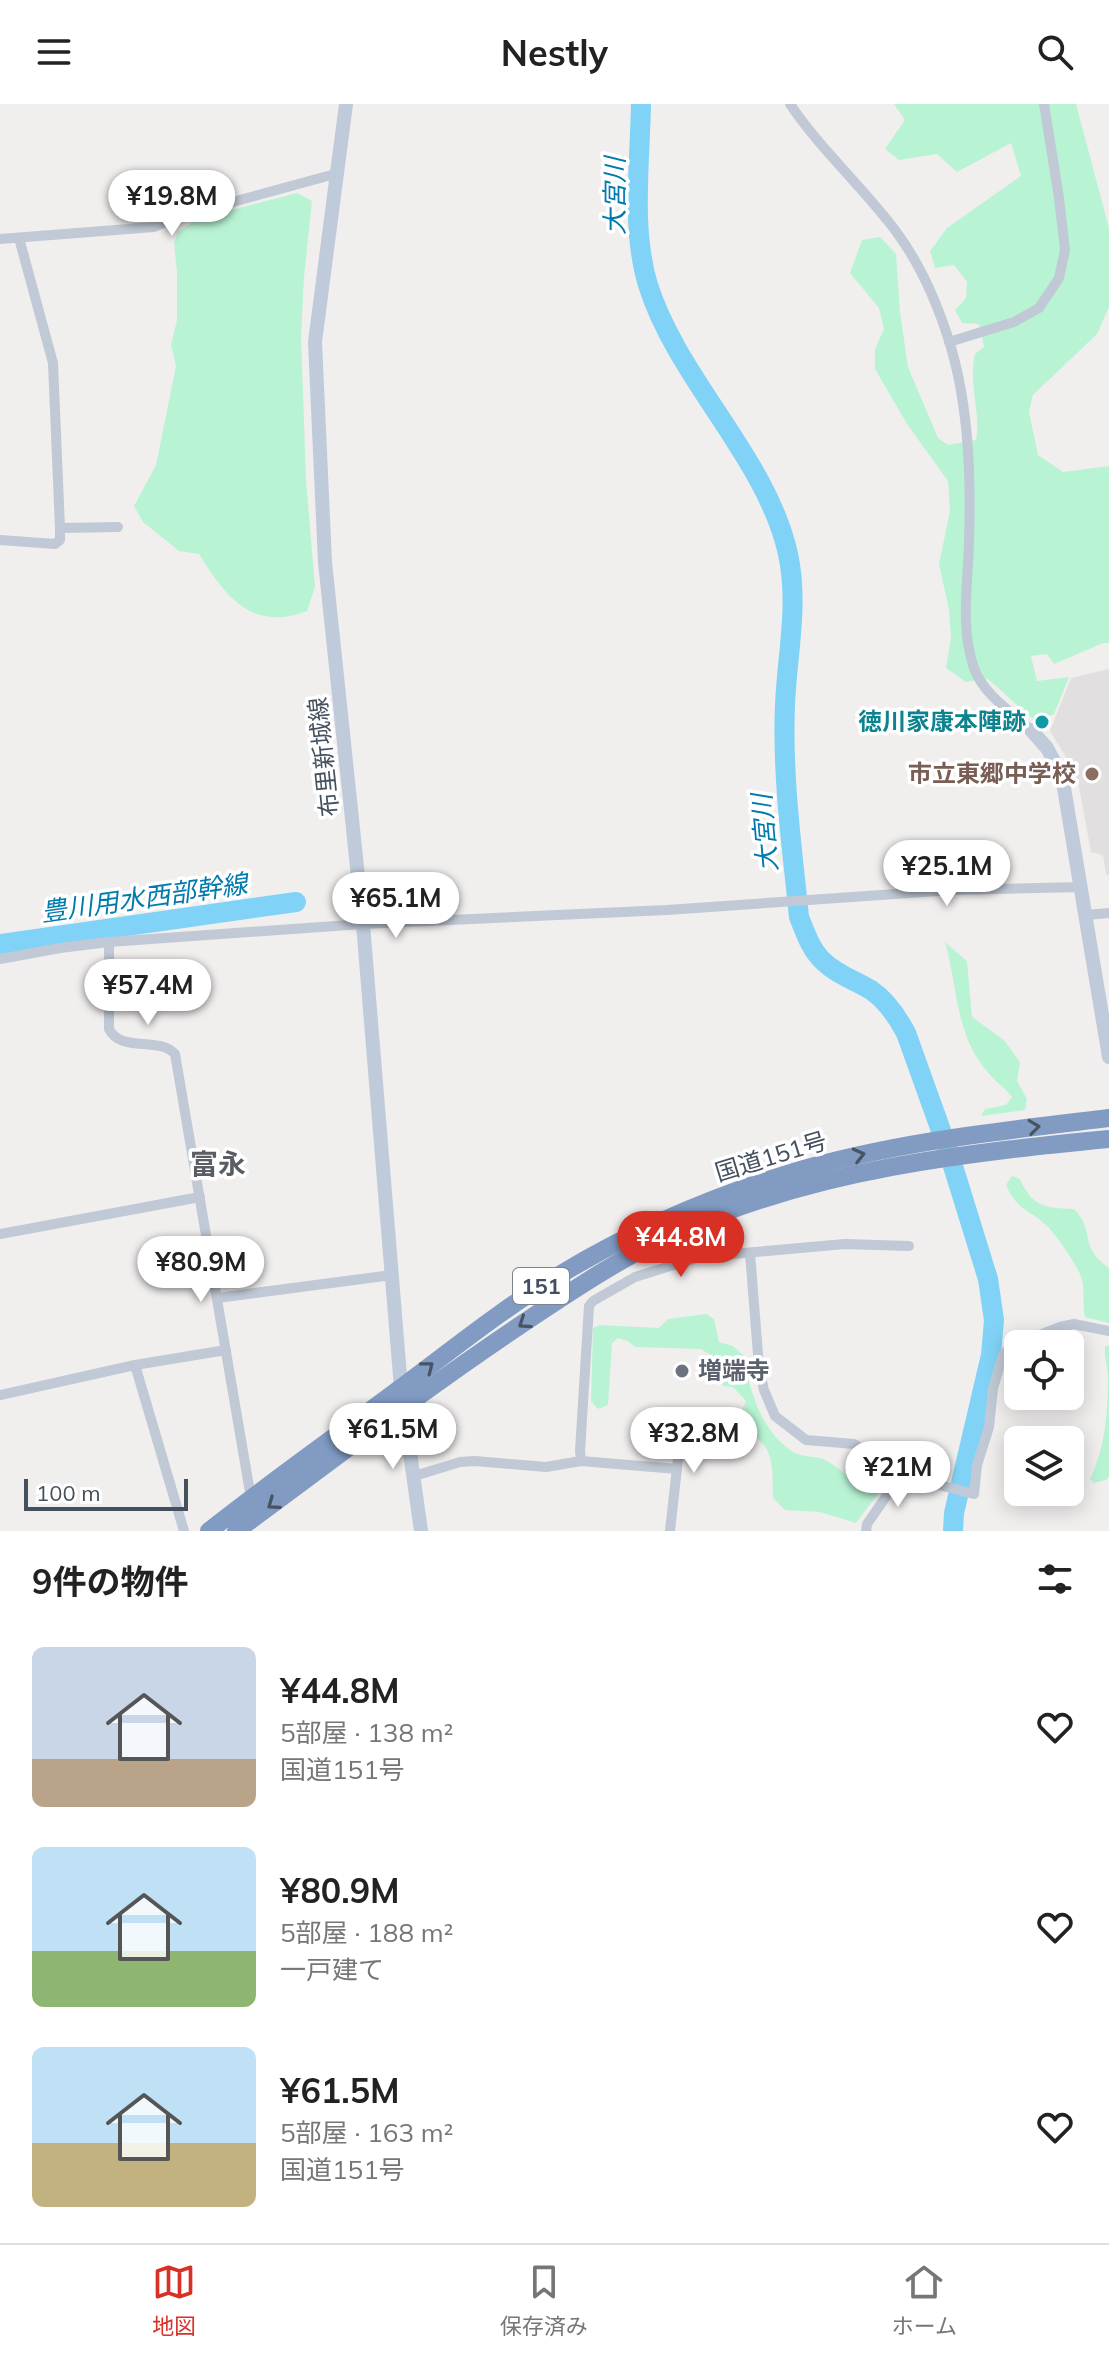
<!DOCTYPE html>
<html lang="ja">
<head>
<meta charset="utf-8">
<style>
  :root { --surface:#fff; --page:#f2f2f2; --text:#222; --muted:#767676; --line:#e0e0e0; --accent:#d93025 }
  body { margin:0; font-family:Mulish,"Noto Sans JP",sans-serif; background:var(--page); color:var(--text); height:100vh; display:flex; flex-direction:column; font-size:30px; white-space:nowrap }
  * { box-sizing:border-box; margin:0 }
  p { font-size:26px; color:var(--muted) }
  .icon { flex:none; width:44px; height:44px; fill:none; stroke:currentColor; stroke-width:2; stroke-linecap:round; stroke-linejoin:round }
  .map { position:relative; height:1427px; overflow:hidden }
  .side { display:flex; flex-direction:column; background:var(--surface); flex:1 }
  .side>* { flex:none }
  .buttons { position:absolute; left:1004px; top:1226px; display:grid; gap:16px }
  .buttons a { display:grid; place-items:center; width:80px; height:80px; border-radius:12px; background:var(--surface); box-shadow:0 4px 20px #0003; font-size:40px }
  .scale { position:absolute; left:24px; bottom:20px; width:164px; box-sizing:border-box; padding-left:8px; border:4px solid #44505e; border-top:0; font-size:22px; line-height:28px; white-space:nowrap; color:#44505e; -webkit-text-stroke:6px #fff; paint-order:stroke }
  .price { position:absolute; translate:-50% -68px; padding:0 18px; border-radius:28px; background:#fff; color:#222; font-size:26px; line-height:52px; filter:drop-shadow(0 2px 4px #0008) }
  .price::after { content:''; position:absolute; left:50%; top:48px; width:24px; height:18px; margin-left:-12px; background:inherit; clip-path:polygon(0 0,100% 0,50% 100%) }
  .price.on { background:var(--accent); color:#fff }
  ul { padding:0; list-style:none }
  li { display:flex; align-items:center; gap:24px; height:200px; padding:0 32px }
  li span { display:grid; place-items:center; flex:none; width:224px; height:160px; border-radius:12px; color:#555 }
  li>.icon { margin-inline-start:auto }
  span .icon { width:96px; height:96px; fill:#fffc; stroke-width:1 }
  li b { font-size:34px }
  h2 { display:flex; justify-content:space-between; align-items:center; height:96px; padding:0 32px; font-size:34px }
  header { display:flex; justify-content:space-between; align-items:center; height:104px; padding:0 32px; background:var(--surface); font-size:36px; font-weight:700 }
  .dock { display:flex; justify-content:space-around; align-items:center; height:112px; border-top:2px solid var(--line); background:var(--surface); font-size:22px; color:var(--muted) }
  .dock a { display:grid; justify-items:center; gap:4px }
  .dock .on { color:var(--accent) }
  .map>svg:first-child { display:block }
  .education { fill:#e2dfe0 }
  .green { fill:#b8f4d4 }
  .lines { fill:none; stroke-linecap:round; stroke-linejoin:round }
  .river { stroke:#80d3f6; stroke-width:20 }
  .street { stroke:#c0c9d5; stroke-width:10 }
  .secondary { stroke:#bfcada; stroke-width:14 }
  .highway { stroke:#819bc3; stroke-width:18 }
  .oneway { stroke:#475463 }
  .culture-dot { fill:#0f9aa8; stroke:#fff; stroke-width:3 }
  .education-dot { fill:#8d6e63; stroke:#fff; stroke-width:3 }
  .worship-dot { fill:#6b7280; stroke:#fff; stroke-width:3 }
  .labels { text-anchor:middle; stroke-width:7; stroke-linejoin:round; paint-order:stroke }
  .shield { fill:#fff; stroke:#7c848e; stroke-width:2 }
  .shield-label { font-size:22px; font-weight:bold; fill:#44505e }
  .culture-label { font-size:24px; font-weight:bold; fill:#0d838f; stroke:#fff; text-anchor:end }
  .street-label { font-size:24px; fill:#44505e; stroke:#fff }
  .education-label { font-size:24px; font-weight:bold; fill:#785e54; stroke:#fff; text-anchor:end }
  .worship-label { font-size:24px; font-weight:bold; fill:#5b616d; stroke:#fff; text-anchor:start }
  .water-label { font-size:26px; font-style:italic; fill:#017bae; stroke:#fff }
  .quarter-label { font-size:28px; font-weight:bold; fill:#5a5e64; stroke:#fff }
</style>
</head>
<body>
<header><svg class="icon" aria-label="menu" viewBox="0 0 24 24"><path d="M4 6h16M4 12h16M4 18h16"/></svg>Nestly<svg class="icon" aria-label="search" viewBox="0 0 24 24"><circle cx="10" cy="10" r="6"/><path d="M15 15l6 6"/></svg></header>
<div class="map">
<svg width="1109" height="1427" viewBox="0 0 1109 1427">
  <rect width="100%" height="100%" fill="#f1eeee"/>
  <polygon class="education" points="1109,565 1109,772 1106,770 1103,751 1091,748 1078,678 1072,663 1050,627 1071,574"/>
  <g class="green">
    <path d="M894,0H1076L1109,124V203L1097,230L1033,291L1029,308L1038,351L1063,368L1109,362V539H1103L1054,560L1047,550L1031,552L1037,577L1069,573L1054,610L1035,617L988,575L966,578L946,564L951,533L949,506L939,460L950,407L948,377L907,320L875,265V245L884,225L879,204L850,169L862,136L880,133L896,150L900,208L908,263L938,334L948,341L976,336C981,306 968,282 975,250L984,243L979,220L962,219L955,206L966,194L967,178L954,161L935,164L930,147L947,124L1021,72L1011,39L957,68L937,50L899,56L885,45L905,16Z"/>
    <path d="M297,89L312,97L304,173L301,233L306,376L315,483L307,507C252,528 226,493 199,450L179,447L143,418L134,402L156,361L176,262L171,241L177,216V168L174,139L178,128L198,115Z"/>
    <path d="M945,838L967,857L972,913L1004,936L1020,958L1017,977L1027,995L1025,1006L981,1012L985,1005L1006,1001L1012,993C1003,982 990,973 982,961C955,925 957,879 945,838Z"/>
    <path d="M1012,1072L1020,1075C1032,1103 1046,1104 1074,1105C1096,1127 1078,1143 1109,1164V1219L1085,1213C1082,1201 1085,1188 1082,1176C1079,1163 1058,1134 1049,1124C1030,1104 1020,1111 1006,1081Z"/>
    <path d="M706,1210L714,1215L719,1238L733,1242L744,1252C749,1286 761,1327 793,1348C801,1353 813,1352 823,1355C836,1361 847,1372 858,1381L876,1380L880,1387L856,1419L820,1408L785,1406L773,1394C772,1362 776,1341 743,1326L740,1311L746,1297L733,1283L723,1282L717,1271L712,1252L701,1245L635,1243L628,1237L618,1234L612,1239L608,1301L598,1305L591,1297L593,1224L600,1221L659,1224L668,1215Z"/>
    <path d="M1105,1242H1109V1372L1106,1376L1094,1379L1090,1375C1105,1344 1108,1308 1108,1274C1108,1263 1104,1253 1105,1242Z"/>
  </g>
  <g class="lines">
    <g class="river">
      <path d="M641,0C640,59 631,125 648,181C678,276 767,354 788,450C799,500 787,551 785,601C782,672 792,743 799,813C805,828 811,846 823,857C837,871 855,876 871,886C887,897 897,912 906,929L948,1046L988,1175L994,1216L991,1251L954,1409L953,1427"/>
      <polyline points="0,840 296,798"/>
    </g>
    <g class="street">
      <path d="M790,0C820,45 862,82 895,126C919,158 938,201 950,240C969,303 971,373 969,438C968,479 960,525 974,564C983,590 1011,608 1031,626"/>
      <polyline points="19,134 53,259 60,424"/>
      <polyline points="0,135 154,123 174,114 335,70"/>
      <polyline points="949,238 1014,218 1039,204 1059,174 1065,146 1059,94 1044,0"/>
      <polyline points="0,436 55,440 60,436 60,424 118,423"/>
      <polyline points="1086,811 1109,809"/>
      <path d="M109,838V925C121,949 158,932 175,950L251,1394"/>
      <polyline points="0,855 60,844 109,838 363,820 667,806 953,786 1082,783"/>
      <polyline points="0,1130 200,1093"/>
      <polyline points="750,1149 759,1263 764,1286 775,1312 806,1336 854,1340 901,1371 970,1389 974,1390 977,1361 989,1323 993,1284 1003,1251 1011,1242 1060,1223 1074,1220 1109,1227"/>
      <polyline points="217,1194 392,1171"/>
      <polyline points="135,1261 184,1427"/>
      <polyline points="0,1291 135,1261 226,1246"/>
      <polyline points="581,1357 580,1347 589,1202 593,1197 635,1173 699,1153 845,1140 909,1142"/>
      <polyline points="413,1370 421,1370 460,1358 475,1357 546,1363 581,1357 677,1365"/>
      <polyline points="670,1427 683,1310"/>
      <polyline points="866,1427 867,1420 901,1371"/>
    </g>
    <g class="secondary">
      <polyline points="346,0 315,238 325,458 363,820 401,1284 421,1427"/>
      <polyline points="1031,626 1047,644 1062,672 1109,953"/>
    </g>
    <g class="highway">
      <path d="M209,1427C271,1378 335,1333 398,1286C452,1246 503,1204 561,1170C631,1128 709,1094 787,1070C892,1038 1001,1027 1109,1014"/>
      <path d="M236,1427C330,1358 422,1287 519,1222C573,1186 626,1150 686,1124C819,1065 965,1049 1109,1035"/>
    </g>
  </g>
  <defs><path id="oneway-chevron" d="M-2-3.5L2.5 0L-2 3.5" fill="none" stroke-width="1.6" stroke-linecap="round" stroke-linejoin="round" transform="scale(2)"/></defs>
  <g class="oneway">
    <use href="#oneway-chevron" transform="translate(1034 1023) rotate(-7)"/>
    <use href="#oneway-chevron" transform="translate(859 1051) rotate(-14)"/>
    <use href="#oneway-chevron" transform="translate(524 1219) rotate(146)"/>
    <use href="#oneway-chevron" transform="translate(428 1263) rotate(-38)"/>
    <use href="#oneway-chevron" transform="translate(273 1400) rotate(144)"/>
  </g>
  <circle class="culture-dot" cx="1042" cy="618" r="8"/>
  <circle class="education-dot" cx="1092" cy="670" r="8"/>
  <circle class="worship-dot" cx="682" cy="1267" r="8"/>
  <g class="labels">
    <rect class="shield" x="513" y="1164" width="56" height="36" rx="6"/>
    <g class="shield-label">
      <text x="541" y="1190">151</text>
    </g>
    <g class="culture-label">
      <text x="1026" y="626">徳川家康本陣跡</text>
    </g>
    <g class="street-label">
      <text transform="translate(324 653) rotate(-96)" y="8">布里新城線</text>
      <text transform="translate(771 1053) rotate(-17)" y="8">国道151号</text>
    </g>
    <g class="education-label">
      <text x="1076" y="678">市立東郷中学校</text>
    </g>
    <g class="worship-label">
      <text x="698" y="1275">増端寺</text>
    </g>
    <g class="water-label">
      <text transform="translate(615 92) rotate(-90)" y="9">大宮川</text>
      <text transform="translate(765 729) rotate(-95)" y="9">大宮川</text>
      <text transform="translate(144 794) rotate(-8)" y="9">豊川用水西部幹線</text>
    </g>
    <g class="quarter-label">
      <text x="218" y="1070">富永</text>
    </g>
  </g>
</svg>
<div class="buttons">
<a><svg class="icon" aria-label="locate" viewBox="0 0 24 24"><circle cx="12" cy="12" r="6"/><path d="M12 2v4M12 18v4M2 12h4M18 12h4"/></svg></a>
<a><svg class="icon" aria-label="layers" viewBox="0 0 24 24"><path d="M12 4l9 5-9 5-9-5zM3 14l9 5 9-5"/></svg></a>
</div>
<div class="scale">100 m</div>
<b class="price" style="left:172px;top:134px">¥19.8M</b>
<b class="price" style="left:947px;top:804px">¥25.1M</b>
<b class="price" style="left:396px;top:836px">¥65.1M</b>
<b class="price" style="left:148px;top:923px">¥57.4M</b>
<b class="price on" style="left:681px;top:1175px">¥44.8M</b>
<b class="price" style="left:201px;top:1200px">¥80.9M</b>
<b class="price" style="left:393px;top:1367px">¥61.5M</b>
<b class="price" style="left:694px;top:1371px">¥32.8M</b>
<b class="price" style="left:898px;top:1405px">¥21M</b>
</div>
<section class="side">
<h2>9件の物件<svg class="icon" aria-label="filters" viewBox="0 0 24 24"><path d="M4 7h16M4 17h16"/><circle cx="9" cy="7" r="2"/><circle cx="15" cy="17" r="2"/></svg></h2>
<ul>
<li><span style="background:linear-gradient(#c9d6e8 70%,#b9a48a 0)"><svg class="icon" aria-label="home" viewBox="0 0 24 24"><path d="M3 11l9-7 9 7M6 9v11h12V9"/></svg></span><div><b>¥44.8M</b><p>5部屋 · 138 m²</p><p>国道151号</p></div><svg class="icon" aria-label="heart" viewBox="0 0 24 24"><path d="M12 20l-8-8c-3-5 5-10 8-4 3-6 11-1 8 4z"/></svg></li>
<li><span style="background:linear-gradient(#bfe0f5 65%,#8fb573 0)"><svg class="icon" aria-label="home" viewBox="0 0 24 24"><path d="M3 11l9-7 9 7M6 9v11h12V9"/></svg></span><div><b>¥80.9M</b><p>5部屋 · 188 m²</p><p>一戸建て</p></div><svg class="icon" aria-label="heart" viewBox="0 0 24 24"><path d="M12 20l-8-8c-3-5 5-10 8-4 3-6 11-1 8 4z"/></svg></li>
<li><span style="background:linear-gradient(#bfe0f5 60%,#c2b280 0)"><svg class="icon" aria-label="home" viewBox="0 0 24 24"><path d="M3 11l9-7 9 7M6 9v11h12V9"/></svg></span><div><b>¥61.5M</b><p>5部屋 · 163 m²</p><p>国道151号</p></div><svg class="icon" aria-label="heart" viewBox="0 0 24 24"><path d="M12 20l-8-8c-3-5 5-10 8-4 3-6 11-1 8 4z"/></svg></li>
</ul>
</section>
<nav class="dock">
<a class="on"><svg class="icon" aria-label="map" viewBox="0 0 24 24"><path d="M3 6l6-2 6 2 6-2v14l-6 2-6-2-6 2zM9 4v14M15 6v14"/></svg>地図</a>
<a><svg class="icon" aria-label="saved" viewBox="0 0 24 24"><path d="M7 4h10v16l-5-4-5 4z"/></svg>保存済み</a>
<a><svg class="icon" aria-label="home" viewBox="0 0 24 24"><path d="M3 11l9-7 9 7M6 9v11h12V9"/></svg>ホーム</a>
</nav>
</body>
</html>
